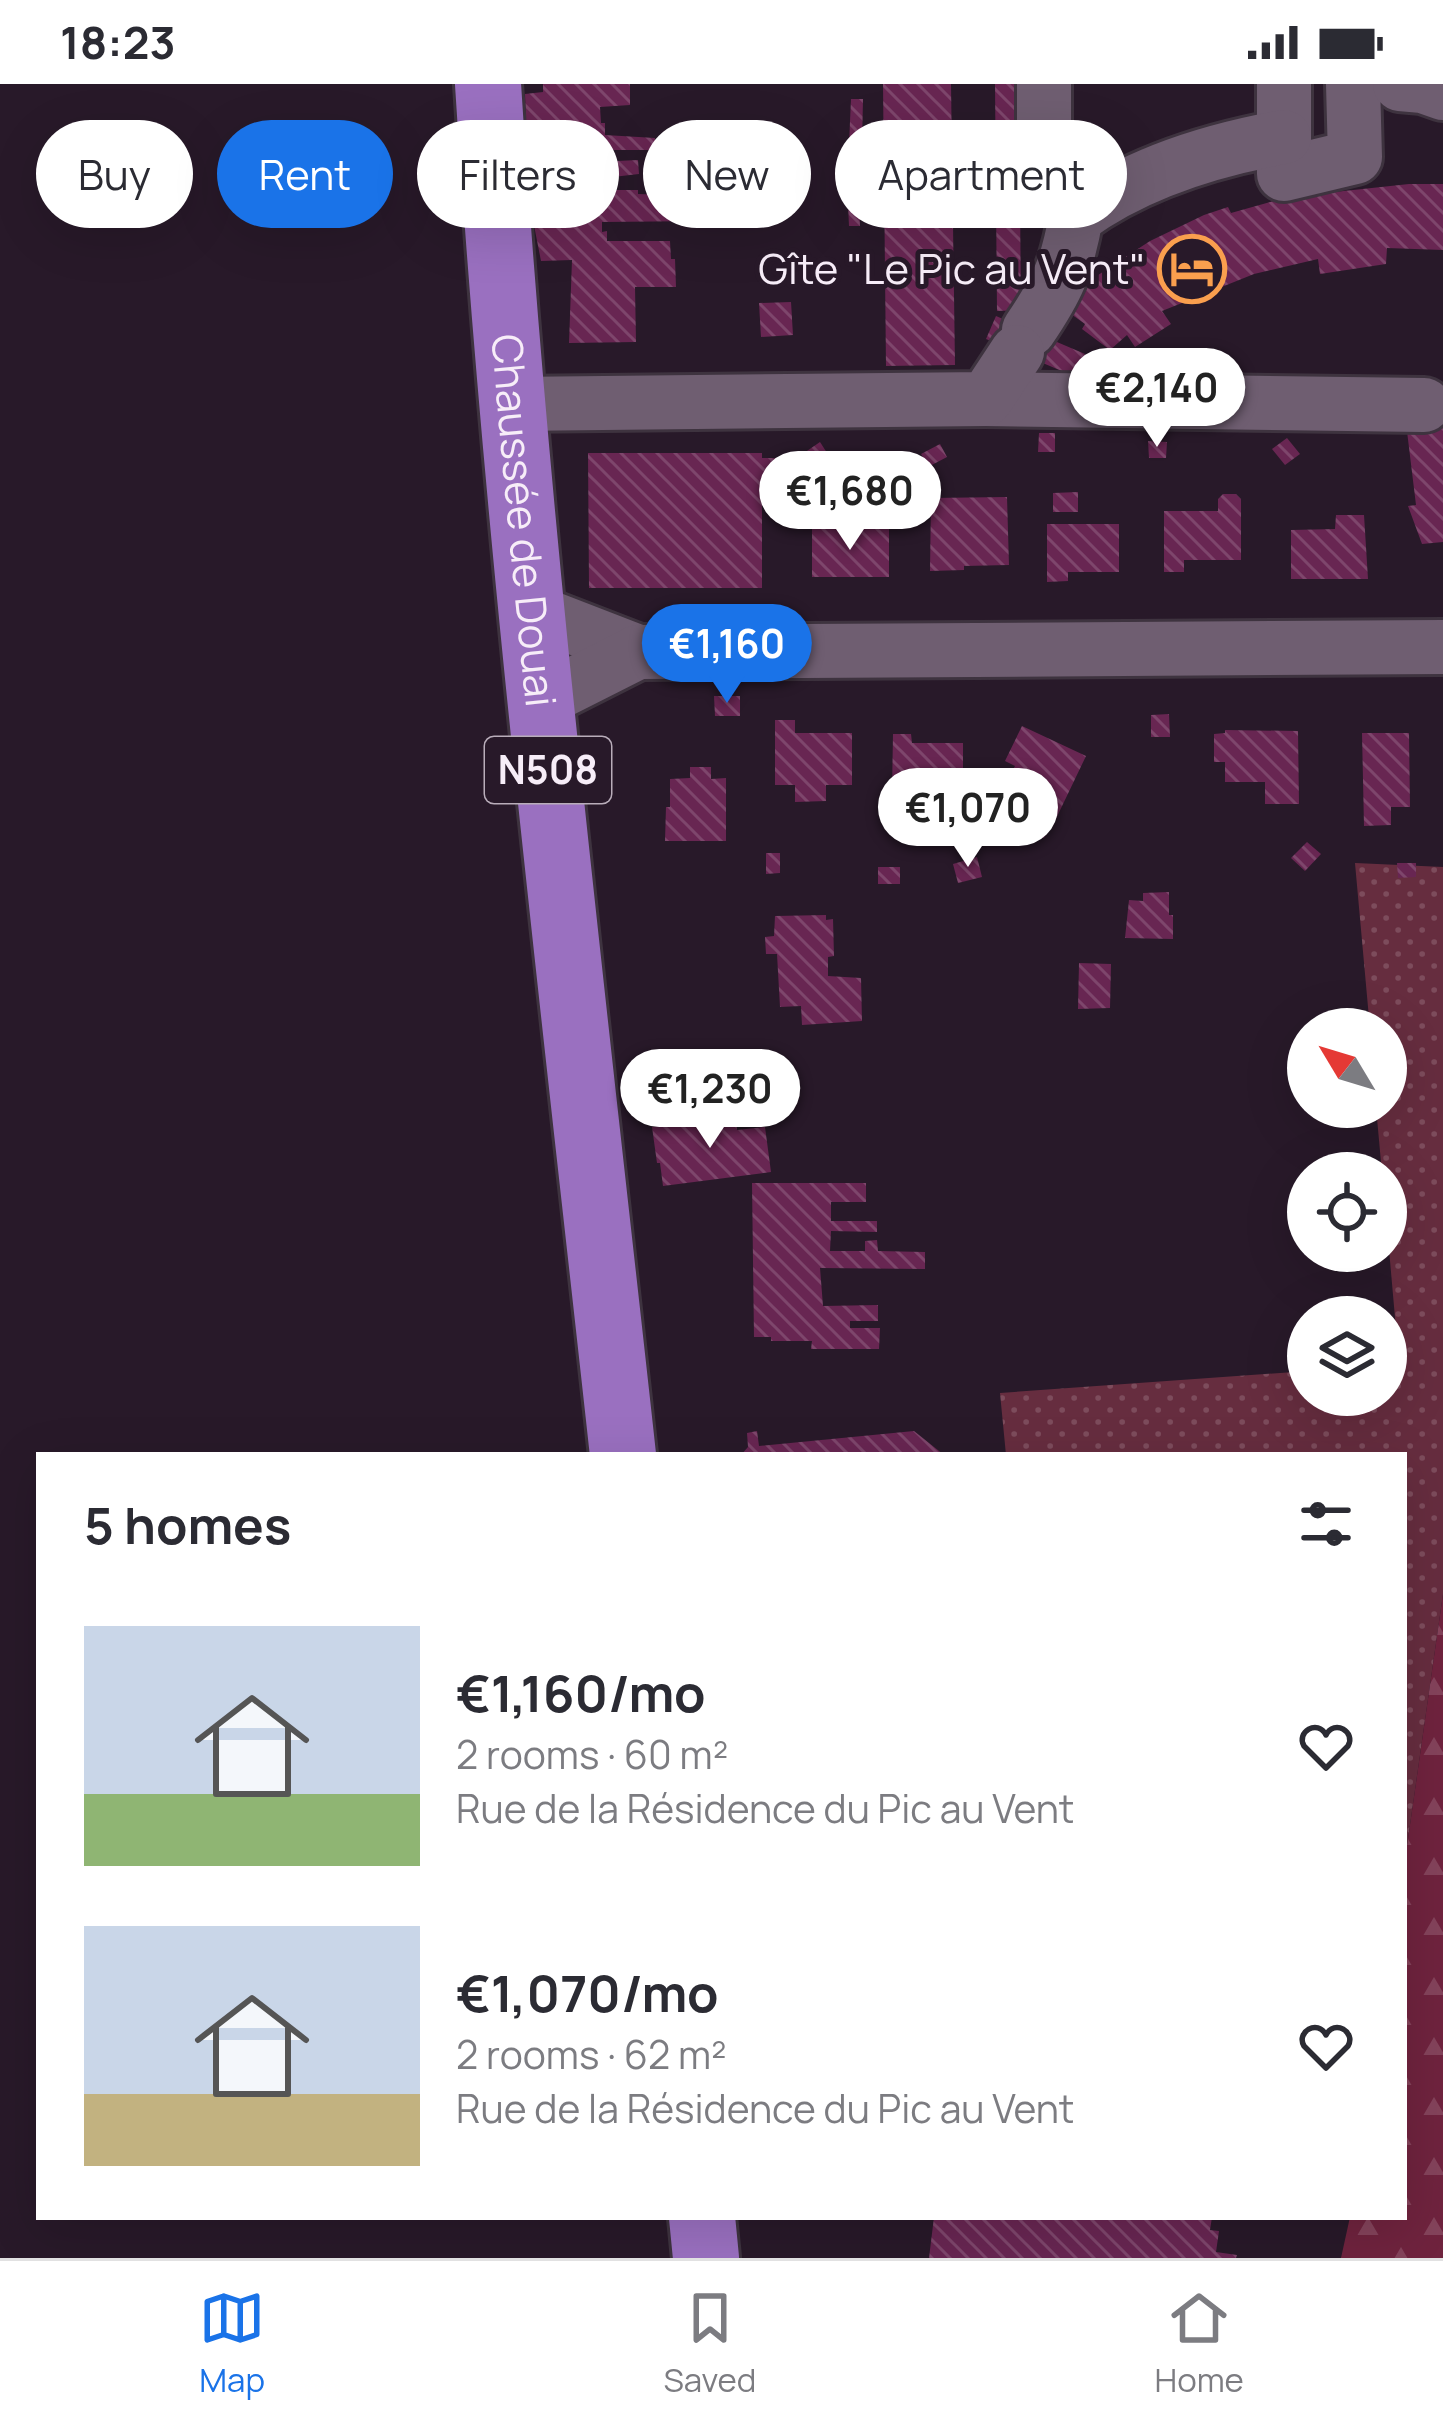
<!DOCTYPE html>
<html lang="en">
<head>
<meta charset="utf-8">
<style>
  :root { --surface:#fff; --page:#f7f7f7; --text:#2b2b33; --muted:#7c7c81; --line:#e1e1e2; --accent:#1a73e8 }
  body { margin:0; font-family:Manrope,sans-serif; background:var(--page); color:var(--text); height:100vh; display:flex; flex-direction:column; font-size:45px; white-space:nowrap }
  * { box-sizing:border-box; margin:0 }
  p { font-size:39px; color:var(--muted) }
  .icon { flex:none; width:66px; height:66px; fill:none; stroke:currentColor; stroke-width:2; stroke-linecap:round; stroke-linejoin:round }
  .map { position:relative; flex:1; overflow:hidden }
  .panel { position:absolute; left:36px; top:1368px; width:1371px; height:768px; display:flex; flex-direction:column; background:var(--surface); border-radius:0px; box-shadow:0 12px 48px #0002 }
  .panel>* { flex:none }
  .banner { position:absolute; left:36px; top:36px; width:1371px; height:108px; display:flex; gap:24px }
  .needle { width:78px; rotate:308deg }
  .fabs { position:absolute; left:1287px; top:924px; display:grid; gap:24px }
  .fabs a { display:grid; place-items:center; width:120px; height:120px; border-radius:50%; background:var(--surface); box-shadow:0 12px 48px #0002; font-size:60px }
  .price { position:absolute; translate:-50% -102px; padding:0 27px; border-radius:42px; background:#fff; color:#222; font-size:39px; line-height:78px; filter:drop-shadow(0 3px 6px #0008) }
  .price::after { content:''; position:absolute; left:50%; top:72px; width:36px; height:27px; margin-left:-18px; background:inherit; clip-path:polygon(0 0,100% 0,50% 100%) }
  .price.selected { background:var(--accent); color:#fff }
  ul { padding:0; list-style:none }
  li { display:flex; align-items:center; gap:36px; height:300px; padding:0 48px }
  li span { display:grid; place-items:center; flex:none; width:336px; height:240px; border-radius:0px; color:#555 }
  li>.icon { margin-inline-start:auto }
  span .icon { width:144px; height:144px; fill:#fffc; stroke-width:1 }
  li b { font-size:51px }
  h2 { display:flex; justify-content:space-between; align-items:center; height:144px; padding:0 48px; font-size:51px }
  .pill { padding:0 42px; border-radius:54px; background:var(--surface); box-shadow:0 12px 48px #0002; font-size:42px; line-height:108px }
  .pill.selected { background:var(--accent); color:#fff }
  .status { display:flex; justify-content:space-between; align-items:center; height:84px; padding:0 60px; background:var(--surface); direction:ltr }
  .status svg { height:33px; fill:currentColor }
  .dock { display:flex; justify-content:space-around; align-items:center; height:168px; border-top:3px solid var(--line); background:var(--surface); font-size:33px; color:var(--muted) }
  .dock a { display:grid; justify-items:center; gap:6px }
  .dock .selected { color:var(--accent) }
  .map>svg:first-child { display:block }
  .grass { fill:url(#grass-dots) }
  .forest { fill:url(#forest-firs) }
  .building { fill:url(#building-back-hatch) }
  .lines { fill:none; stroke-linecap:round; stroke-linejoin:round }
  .minor-casing { stroke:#3e333f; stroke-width:60 }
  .major-casing { stroke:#3e333f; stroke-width:72 }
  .minor { stroke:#6f5e71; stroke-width:54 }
  .major { stroke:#9a70c0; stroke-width:66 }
  .labels { text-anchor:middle; stroke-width:10; stroke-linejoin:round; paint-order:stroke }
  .shield { fill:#281929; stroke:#b9adba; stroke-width:3 }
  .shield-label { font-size:39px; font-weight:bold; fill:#f7edf8 }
  .poi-label { font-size:42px; fill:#f7edf8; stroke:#281929; text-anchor:end }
  .street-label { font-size:42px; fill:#f7edf8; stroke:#281929 }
</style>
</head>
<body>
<div class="status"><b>18:23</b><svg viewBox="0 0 49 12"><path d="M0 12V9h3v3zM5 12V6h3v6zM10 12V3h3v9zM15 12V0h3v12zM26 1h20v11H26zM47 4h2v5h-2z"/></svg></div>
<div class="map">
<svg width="1443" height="2174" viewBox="0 0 1443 2174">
  <defs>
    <pattern id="grass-dots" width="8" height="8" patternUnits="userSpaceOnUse" patternTransform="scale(3)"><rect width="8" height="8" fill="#662d3f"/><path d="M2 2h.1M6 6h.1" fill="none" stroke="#7d4c5c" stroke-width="1.8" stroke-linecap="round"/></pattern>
    <pattern id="forest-firs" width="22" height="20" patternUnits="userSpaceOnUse" patternTransform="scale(3)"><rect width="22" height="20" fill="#6f233e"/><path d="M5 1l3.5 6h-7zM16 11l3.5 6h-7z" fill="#84435b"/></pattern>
    <pattern id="building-back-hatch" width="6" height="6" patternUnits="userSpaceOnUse" patternTransform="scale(3)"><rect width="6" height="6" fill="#682652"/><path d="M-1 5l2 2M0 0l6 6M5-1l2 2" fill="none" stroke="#7e466c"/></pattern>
  </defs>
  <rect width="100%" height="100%" fill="#281929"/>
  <polygon class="grass" points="1355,779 1443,783 1443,1510 1404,1783 1404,1371 1006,1371 1000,1309 1308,1287 1308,1311 1386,1311 1386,1281 1399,1279 1386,1131 1386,1089 1382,1089 1376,1023 1386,1023 1386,945 1370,945"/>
  <polygon class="forest" points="1443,1510 1443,2174 1341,2174 1350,2133 1404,2133 1404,1783"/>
  <g class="building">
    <polygon points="543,0 630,0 630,21 600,23 601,39 605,39 605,51 655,54 655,66 595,66 596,78 638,76 639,90 613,93 614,106 638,106 638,110 666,111 666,121 707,121 706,137 602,138 602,148 607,147 607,157 670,157 671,175 675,175 676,203 635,203 636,258 569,259 572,176 541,177 530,121 523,38 526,38 525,10 543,8"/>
    <polygon points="883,0 951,0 955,281 886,282"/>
    <polygon points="995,0 1019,0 1021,226 997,227"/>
    <polygon points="851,15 863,15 862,60 849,60"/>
    <polygon points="1409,100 1443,100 1443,166 1387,164 1386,180 1320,190 1318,175 1254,190 1162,227 1171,240 1135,263 1127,251 1110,266 1082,245 1085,240 1071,230 1078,220 1072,216 1092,195 1150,157 1204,131 1228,123 1231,129 1288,113"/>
    <polygon points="848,121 859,121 860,142 849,142"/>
    <polygon points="791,218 793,251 761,253 759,219"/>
    <polygon points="996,232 1085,270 1076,293 986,255"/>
    <polygon points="1443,333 1443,458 1422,460 1408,422 1416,421 1406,339"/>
    <polygon points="1039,349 1055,349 1055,368 1038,368"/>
    <polygon points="1287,354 1300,370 1285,381 1272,365"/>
    <polygon points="1148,357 1167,358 1166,374 1149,374"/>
    <polygon points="820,358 831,375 811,388 801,371"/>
    <polygon points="940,360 947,373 928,383 921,370"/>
    <polygon points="588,369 762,369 762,374 779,374 779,420 762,419 762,504 589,504"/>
    <polygon points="1078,408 1078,428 1053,428 1053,409"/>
    <polygon points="1223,410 1236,410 1241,415 1241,476 1184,476 1184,488 1164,488 1164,427 1218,427 1218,415"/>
    <polygon points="1007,413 1009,481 964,482 964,486 930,487 931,414"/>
    <polygon points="1336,431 1364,431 1368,495 1291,495 1291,446 1335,445"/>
    <polygon points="1047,440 1119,440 1119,488 1068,488 1068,497 1047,498"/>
    <rect x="812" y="444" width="77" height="49"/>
    <polygon points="714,612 740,612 740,632 715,632"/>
    <polygon points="1169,630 1170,653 1151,653 1151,631"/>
    <polygon points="775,636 795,636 795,649 852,649 852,701 826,701 826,717 795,718 795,701 775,701"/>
    <polygon points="1022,642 1086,672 1053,741 1051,740 1044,754 1004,735 1011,721 1003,717 1014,696 1009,693 1015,682 1005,677"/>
    <polygon points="1225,646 1298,647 1299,720 1265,720 1265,698 1225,698 1225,678 1214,678 1214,650 1225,649"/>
    <polygon points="1362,649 1409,649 1410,723 1391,723 1391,741 1364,742"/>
    <polygon points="893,650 911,650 912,659 963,659 963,706 892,707"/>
    <polygon points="690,683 711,683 711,695 726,694 726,757 665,757 666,723 670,723 670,695 690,694"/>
    <polygon points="1307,758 1321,770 1305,787 1291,774"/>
    <polygon points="766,769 780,769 780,789 766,790"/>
    <polygon points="977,773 982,793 958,799 953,780"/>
    <polygon points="1397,779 1416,779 1416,793 1398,794"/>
    <rect x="878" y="783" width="22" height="17"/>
    <polygon points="1169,808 1169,831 1173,831 1173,855 1125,854 1129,816 1143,817 1143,809"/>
    <polygon points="826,831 826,836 833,835 834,872 828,873 828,892 861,894 862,937 802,941 801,922 780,923 777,870 766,870 765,853 774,852 775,832"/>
    <polygon points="1079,879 1111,880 1110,924 1078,925"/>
    <polygon points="736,1034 737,1046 765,1043 771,1088 663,1102 660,1079 657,1079 652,1043"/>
    <polygon points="752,1099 866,1099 866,1118 831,1118 831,1137 877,1137 877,1148 831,1147 830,1167 865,1167 865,1157 877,1156 878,1167 925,1168 925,1185 820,1184 823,1222 878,1221 878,1237 850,1237 850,1244 880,1244 879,1265 811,1265 812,1257 771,1257 771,1253 754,1253"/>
    <polygon points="757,1347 759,1362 914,1347 944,1371 741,1371 748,1363 747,1349"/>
    <polygon points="934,2133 1212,2133 1210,2146 1219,2147 1216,2168 1237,2171 1236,2174 929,2174"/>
  </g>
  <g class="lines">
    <g class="minor-casing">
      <g id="minor">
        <polyline points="1044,0 1044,93 1056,114 1076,133"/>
        <polyline points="1284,0 1284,90 1355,73 1353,0"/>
        <polyline points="1400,0 1423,2 1443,9"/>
        <path d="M1029,246C1057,205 1067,183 1076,133C1136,89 1211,66 1284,53"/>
        <polyline points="986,315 1424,321"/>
        <polyline points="512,320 986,315 1017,268"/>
        <polyline points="532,527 638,568 1443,563"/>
        <polyline points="541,617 638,568"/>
      </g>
    </g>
    <g class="major-casing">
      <g id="major">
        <path id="s1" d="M488,0C517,458 573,915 623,1371"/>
        <polyline points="702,2133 706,2174"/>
      </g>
    </g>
    <use href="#minor" class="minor"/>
    <use href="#major" class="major"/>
  </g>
  <defs>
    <g id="hotel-ring" transform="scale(3.45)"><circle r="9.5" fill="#281929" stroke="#fa9f4e" stroke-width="1.5"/><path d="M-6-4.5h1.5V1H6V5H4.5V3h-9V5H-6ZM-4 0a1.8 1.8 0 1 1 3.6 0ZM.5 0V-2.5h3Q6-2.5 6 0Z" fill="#fa9f4e"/></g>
  </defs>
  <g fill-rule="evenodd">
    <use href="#hotel-ring" x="1192" y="185"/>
  </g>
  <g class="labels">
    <rect class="shield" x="485" y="653" width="126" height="66" rx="9"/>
    <g class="shield-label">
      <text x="548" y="700">N508</text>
    </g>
    <g class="poi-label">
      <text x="1146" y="200">Gîte "Le Pic au Vent"</text>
    </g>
    <g class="street-label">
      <text dy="15" stroke="none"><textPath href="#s1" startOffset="438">Chaussée de Douai</textPath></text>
    </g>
  </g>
</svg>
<div class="fabs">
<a><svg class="needle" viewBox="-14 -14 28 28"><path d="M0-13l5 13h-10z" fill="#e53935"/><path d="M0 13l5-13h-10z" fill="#7c7c81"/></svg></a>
<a><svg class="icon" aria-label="locate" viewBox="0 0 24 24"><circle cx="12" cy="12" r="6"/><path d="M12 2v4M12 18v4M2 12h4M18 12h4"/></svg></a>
<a><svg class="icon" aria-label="layers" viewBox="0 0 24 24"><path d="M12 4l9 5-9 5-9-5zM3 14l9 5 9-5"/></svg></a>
</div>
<b class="price" style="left:1157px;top:366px">€2,140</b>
<b class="price" style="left:850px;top:469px">€1,680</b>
<b class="price selected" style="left:727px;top:622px">€1,160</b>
<b class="price" style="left:968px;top:786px">€1,070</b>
<b class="price" style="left:710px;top:1067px">€1,230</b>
<div class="banner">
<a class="pill">Buy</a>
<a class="pill selected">Rent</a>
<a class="pill">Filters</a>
<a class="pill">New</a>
<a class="pill">Apartment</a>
</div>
<section class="panel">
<h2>5 homes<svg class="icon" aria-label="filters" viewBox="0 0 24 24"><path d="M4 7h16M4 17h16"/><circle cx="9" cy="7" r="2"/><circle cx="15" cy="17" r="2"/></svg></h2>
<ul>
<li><span style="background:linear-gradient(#c9d6e8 70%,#8fb573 0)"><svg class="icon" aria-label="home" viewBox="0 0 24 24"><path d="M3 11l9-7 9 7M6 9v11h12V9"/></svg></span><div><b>€1,160/mo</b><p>2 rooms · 60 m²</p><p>Rue de la Résidence du Pic au Vent</p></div><svg class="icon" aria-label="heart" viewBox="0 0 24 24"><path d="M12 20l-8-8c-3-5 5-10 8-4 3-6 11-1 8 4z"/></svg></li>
<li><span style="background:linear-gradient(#c9d6e8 70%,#c2b280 0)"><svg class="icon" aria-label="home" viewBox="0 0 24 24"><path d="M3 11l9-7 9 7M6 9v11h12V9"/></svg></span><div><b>€1,070/mo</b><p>2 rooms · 62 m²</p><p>Rue de la Résidence du Pic au Vent</p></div><svg class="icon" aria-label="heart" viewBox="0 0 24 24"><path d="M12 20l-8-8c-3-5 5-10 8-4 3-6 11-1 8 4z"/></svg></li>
</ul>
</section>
</div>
<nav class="dock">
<a class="selected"><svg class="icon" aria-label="map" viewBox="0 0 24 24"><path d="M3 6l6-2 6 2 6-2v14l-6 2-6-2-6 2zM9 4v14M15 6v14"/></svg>Map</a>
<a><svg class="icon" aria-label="saved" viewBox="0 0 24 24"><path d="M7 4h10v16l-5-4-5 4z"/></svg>Saved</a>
<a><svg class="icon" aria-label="home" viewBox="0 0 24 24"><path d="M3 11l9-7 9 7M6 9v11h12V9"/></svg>Home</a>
</nav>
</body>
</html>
